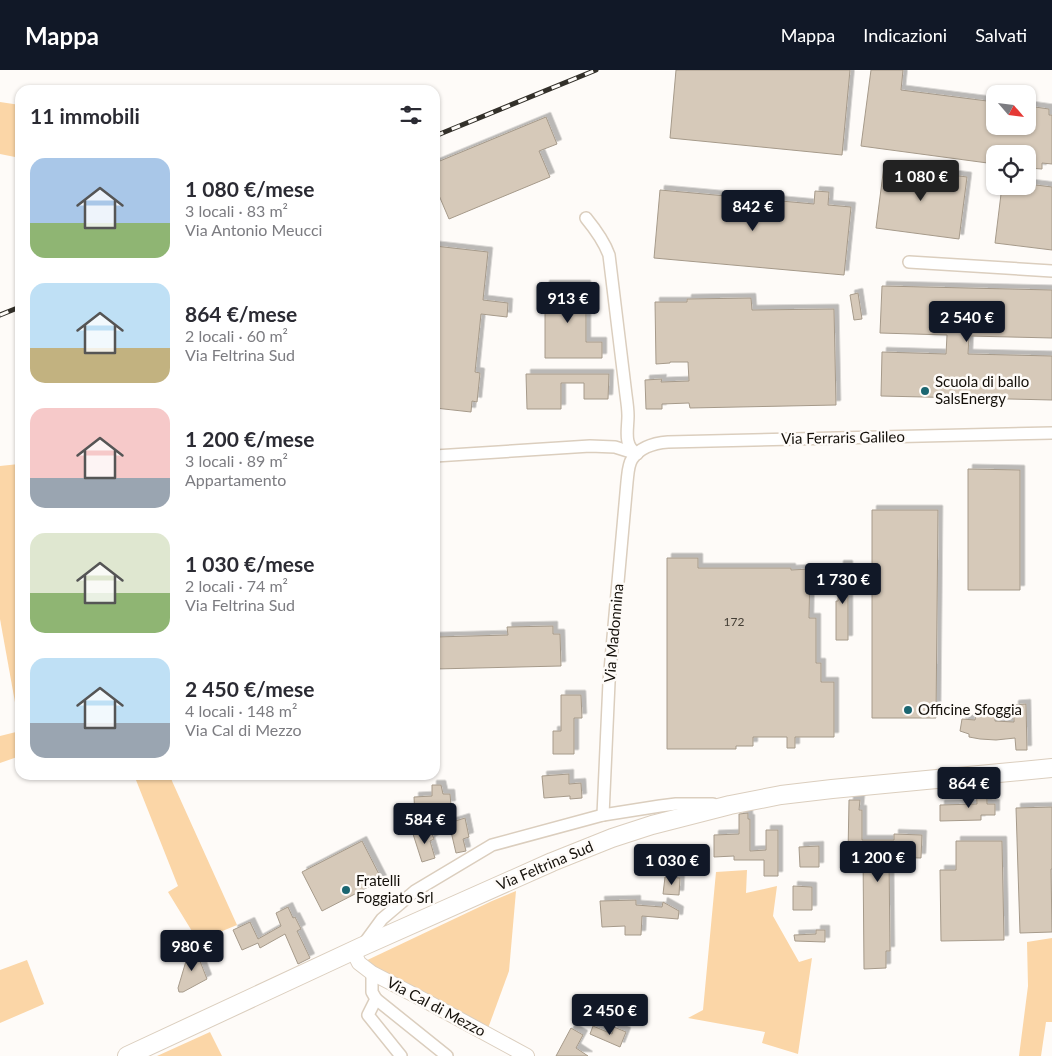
<!DOCTYPE html>
<html lang="it">
<head>
<meta charset="utf-8">
<style>
  :root { --surface:#fff; --page:#f2f2f3; --text:#2b2b33; --muted:#7c7c81; --accent:#111827 }
  body { margin:0; font-family:Lato,sans-serif; background:var(--page); color:var(--text); height:100vh; display:flex; flex-direction:column; font-size:19px; white-space:nowrap }
  * { box-sizing:border-box; margin:0 }
  p { font-size:16px; color:var(--muted) }
  .icon { flex:none; width:28px; height:28px; fill:none; stroke:currentColor; stroke-width:2; stroke-linecap:round; stroke-linejoin:round }
  .map { position:relative; flex:1; overflow:hidden }
  .drawer { position:absolute; left:15px; top:15px; width:425px; height:695px; display:flex; flex-direction:column; background:var(--surface); border-radius:15px; box-shadow:0 1px 4px #0004 }
  .drawer>* { flex:none }
  .needle { width:32px; rotate:118deg }
  .buttons { position:absolute; left:986px; top:15px; display:grid; gap:10px }
  .buttons a { display:grid; place-items:center; width:50px; height:50px; border-radius:10px; background:var(--surface); box-shadow:0 1px 4px #0004; font-size:25px }
  .price { position:absolute; translate:-50% -42px; padding:0 11px; border-radius:5px; background:var(--accent); color:#fff; font-size:16px; line-height:32px; filter:drop-shadow(0 1px 2px #0008) }
  .price::after { content:''; position:absolute; left:50%; top:30px; width:15px; height:11px; margin-left:-8px; background:inherit; clip-path:polygon(0 0,100% 0,50% 100%) }
  .price.on { background:#222; color:#fff }
  ul { padding:0; list-style:none }
  li { display:flex; align-items:center; gap:15px; height:125px; padding:0 15px }
  li span { display:grid; place-items:center; flex:none; width:140px; height:100px; border-radius:15px; color:#555 }
  li>.icon { margin-inline-start:auto }
  span .icon { width:60px; height:60px; fill:#fffc; stroke-width:1 }
  li b { font-size:21px }
  h2 { display:flex; justify-content:space-between; align-items:center; height:60px; padding:0 15px; font-size:21px }
  header { display:flex; align-items:center; gap:30px; box-sizing:border-box; height:70px; padding:0 25px; background:var(--accent); color:#fff }
  header strong { font-size:24px }
  nav { display:flex; gap:28px; margin-inline-start:auto; font-size:18px }
  .map>svg:first-child { display:block }
  .green { fill:#fbd6a7 }
  .building { fill:#d6c9b9; stroke:#a69a8a; filter:url(#shadow) }
  .lines { fill:none; stroke-linecap:round; stroke-linejoin:round }
  .minor-casing { stroke:#dbcebe; stroke-width:14 }
  .tertiary-casing { stroke:#dbcebe; stroke-width:16 }
  .primary-casing { stroke:#dbcebe; stroke-width:20 }
  .minor { stroke:#fff; stroke-width:11 }
  .tertiary { stroke:#fff; stroke-width:14 }
  .primary { stroke:#fff; stroke-width:18 }
  .rail-casing { stroke:#33302a; stroke-width:5 }
  .rail { stroke:#fefbf8; stroke-width:3; stroke-dasharray:9; stroke-linecap:butt }
  .poi-dot { fill:#1b6671; stroke:#fefbf8; stroke-width:2 }
  .labels { text-anchor:middle; stroke-width:5; stroke-linejoin:round; paint-order:stroke }
  .number-label { font-size:12px; fill:#443e35 }
  .poi-label { font-size:15px; fill:#130f09; stroke:#fefbf8; text-anchor:start }
  .street-label { font-size:15px; fill:#130f09; stroke:#fefbf8 }
</style>
</head>
<body>
<header>
<strong>Mappa</strong>
<nav><a>Mappa</a><a>Indicazioni</a><a>Salvati</a></nav>
</header>
<div class="map">
<svg width="1052" height="986" viewBox="0 0 1052 986">
  <defs>
    <filter id="shadow"><feDropShadow dx="4.5" dy="-4.5" stdDeviation="0" flood-color="#0004"/></filter>
  </defs>
  <rect width="100%" height="100%" fill="#fefbf8"/>
  <g class="green">
    <polygon points="0,32 20,35 20,88 0,84"/>
    <polygon points="19,394 20,400 20,660 0,549 0,396"/>
    <polygon points="20,661 20,686 0,693 0,666"/>
    <polygon points="134,705 171,705 172,711 237,855 198,871 168,822 178,816"/>
    <polygon points="747,800 746,823 777,816 773,846 799,892 812,888 798,984 762,973 765,962 688,948 703,940 716,802"/>
    <polygon points="516,821 509,901 487,961 359,894 492,831"/>
    <polygon points="1052,868 1052,952 1046,952 1041,986 1019,986 1028,916 1027,872"/>
    <polygon points="27,890 44,934 0,953 0,900"/>
    <polygon points="210,962 222,986 157,986"/>
  </g>
  <g class="building">
    <polygon points="676,0 850,0 842,85 670,68"/>
    <polygon points="871,0 903,0 901,20 995,32 995,56 1028,56 1028,36 1049,39 1049,45 1052,45 1052,94 1042,93 1042,99 1028,98 1028,84 995,84 995,94 861,76"/>
    <polygon points="546,47 557,74 539,81 550,107 449,149 435,116 435,93"/>
    <polygon points="884,96 967,107 959,169 876,158"/>
    <polygon points="1028,114 1052,117 1052,180 995,173 1002,116 1028,116"/>
    <polygon points="660,120 814,134 815,121 829,122 828,135 851,137 844,205 654,188"/>
    <polygon points="435,176 488,182 483,230 508,233 507,247 481,244 475,302 480,303 477,332 472,331 471,342 435,338"/>
    <polygon points="545,215 586,215 586,272 602,272 602,288 545,288"/>
    <polygon points="882,216 1052,220 1052,268 969,266 968,284 1052,286 1052,330 881,326 882,282 946,284 947,265 880,263"/>
    <polygon points="858,223 862,249 854,250 850,225"/>
    <polygon points="751,228 752,240 834,239 836,335 690,338 689,333 662,334 662,339 646,339 645,310 662,309 661,312 689,311 688,292 670,292 670,293 656,294 655,232 687,232 687,229"/>
    <polygon points="526,304 609,304 608,329 584,329 584,313 561,313 561,339 527,339"/>
    <polygon points="968,399 1020,400 1020,520 968,520"/>
    <polygon points="872,440 938,440 936,648 872,648"/>
    <polygon points="667,488 698,488 698,498 791,498 791,500 810,499 809,548 816,548 816,593 821,593 821,612 834,612 834,667 795,667 795,678 787,678 787,667 753,667 753,676 736,676 736,679 667,679"/>
    <polygon points="839,495 848,495 848,570 836,570 836,531 838,531"/>
    <polygon points="553,556 553,564 560,564 561,596 435,599 435,567 508,565 507,557"/>
    <polygon points="561,625 581,625 582,648 574,648 574,684 553,684 553,661 561,661"/>
    <polygon points="1026,634 1027,680 1016,680 1015,668 996,670 980,669 969,667 969,664 960,661 962,649 975,650 976,644 995,644 995,651 1014,652 1014,635"/>
    <polygon points="569,704 569,714 581,713 582,728 570,729 570,726 544,728 542,706"/>
    <polygon points="432,715 441,715 443,724 450,724 451,735 423,737 423,747 415,747 414,727 432,726"/>
    <polygon points="987,715 987,734 995,734 995,745 981,745 981,750 940,751 940,735 977,734 976,716"/>
    <polygon points="849,730 860,730 859,740 862,740 862,770 894,770 894,764 922,765 921,788 889,787 890,881 886,881 886,898 864,899 863,784 848,783"/>
    <polygon points="1052,737 1052,799 1051,799 1052,862 1020,863 1016,738"/>
    <polygon points="748,743 748,749 750,749 750,781 766,780 766,760 778,760 778,806 764,806 764,790 734,790 734,786 714,787 714,765 739,764 739,744"/>
    <polygon points="465,748 469,767 463,769 466,781 456,783 449,753"/>
    <polygon points="430,759 434,769 430,771 435,788 422,792 413,764"/>
    <polygon points="362,771 382,810 322,841 302,802"/>
    <polygon points="956,771 1002,771 1004,870 941,871 940,800 956,800"/>
    <polygon points="819,776 819,797 800,797 799,777"/>
    <polygon points="665,807 680,808 679,825 663,824"/>
    <polygon points="793,816 812,817 812,840 793,840"/>
    <polygon points="636,830 636,835 662,837 663,832 679,841 678,849 642,846 641,865 625,865 625,856 602,857 600,831"/>
    <polygon points="288,837 293,848 295,847 301,859 297,861 310,888 298,894 285,864 260,878 258,873 242,880 233,860 250,852 258,869 281,856 276,843"/>
    <polygon points="816,860 825,860 825,872 795,871 794,865 816,864"/>
    <polygon points="192,879 196,881 207,909 183,922 179,922 178,918 189,881"/>
    <polygon points="593,956 612,964 614,957 626,962 620,977 590,964"/>
    <polygon points="571,958 583,965 576,978 588,986 556,986"/>
  </g>
  <g class="lines">
    <g class="minor-casing">
      <g id="minor">
        <path d="M586,148C595,159 604,171 609,185L626,325C627,332 628,339 628,346C628,360 623,375 637,384"/>
        <polyline points="909,192 1052,201"/>
        <polyline points="435,386 590,376 615,377 634,383"/>
        <path d="M603,745L609,612L627,412C628,404 628,395 632,389C640,377 655,373 668,372L1052,363"/>
        <polyline points="363,875 382,849 415,821 492,775 603,745 660,736 676,734 713,734"/>
        <polyline points="372,903 372,922 376,929 368,945 401,986"/>
        <polyline points="376,929 447,986"/>
      </g>
    </g>
    <g class="tertiary-casing">
      <polyline id="tertiary" points="353,881 359,893 372,903 424,930 527,986"/>
    </g>
    <g class="primary-casing">
      <polyline id="primary" points="127,986 361,877 552,792 612,768 652,755 730,735 781,725 832,719 1052,698"/>
    </g>
    <use href="#minor" class="minor"/>
    <use href="#tertiary" class="tertiary"/>
    <use href="#primary" class="primary"/>
    <g class="rail-casing">
      <g id="rail">
        <polyline points="435,66 596,0"/>
        <polyline points="0,245 20,237"/>
      </g>
    </g>
    <use href="#rail" class="rail"/>
  </g>
  <g class="poi-dot">
    <circle cx="925" cy="321" r="5"/>
    <circle cx="908" cy="640" r="5"/>
    <circle cx="346" cy="820" r="5"/>
  </g>
  <g class="labels">
    <g class="number-label">
      <text x="734" y="556">172</text>
    </g>
    <g class="poi-label">
      <text x="935" y="317">Scuola di ballo<tspan x="935" dy="17">SalsEnergy</tspan></text>
      <text x="918" y="645">Officine Sfoggia</text>
      <text x="356" y="816">Fratelli<tspan x="356" dy="17">Foggiato Srl</tspan></text>
    </g>
    <g class="street-label">
      <text transform="translate(843 368) rotate(-1)" y="5">Via Ferraris Galileo</text>
      <text transform="translate(614 563) rotate(-85)" y="5">Via Madonnina</text>
      <text transform="translate(545 796) rotate(-23)" y="5">Via Feltrina Sud</text>
      <text transform="translate(436 937) rotate(28)" y="5">Via Cal di Mezzo</text>
    </g>
  </g>
</svg>
<div class="buttons">
<a><svg class="needle" viewBox="-14 -14 28 28"><path d="M0-13l5 13h-10z" fill="#e53935"/><path d="M0 13l5-13h-10z" fill="#7c7c81"/></svg></a>
<a><svg class="icon" aria-label="locate" viewBox="0 0 24 24"><circle cx="12" cy="12" r="6"/><path d="M12 2v4M12 18v4M2 12h4M18 12h4"/></svg></a>
</div>
<b class="price on" style="left:921px;top:132px">1 080 €</b>
<b class="price" style="left:753px;top:162px">842 €</b>
<b class="price" style="left:568px;top:254px">913 €</b>
<b class="price" style="left:967px;top:273px">2 540 €</b>
<b class="price" style="left:843px;top:535px">1 730 €</b>
<b class="price" style="left:969px;top:739px">864 €</b>
<b class="price" style="left:425px;top:775px">584 €</b>
<b class="price" style="left:878px;top:813px">1 200 €</b>
<b class="price" style="left:672px;top:816px">1 030 €</b>
<b class="price" style="left:192px;top:902px">980 €</b>
<b class="price" style="left:610px;top:966px">2 450 €</b>
<section class="drawer">
<h2>11 immobili<svg class="icon" aria-label="filters" viewBox="0 0 24 24"><path d="M4 7h16M4 17h16"/><circle cx="9" cy="7" r="2"/><circle cx="15" cy="17" r="2"/></svg></h2>
<ul>
<li><span style="background:linear-gradient(#a9c7e8 65%,#8fb573 0)"><svg class="icon" aria-label="home" viewBox="0 0 24 24"><path d="M3 11l9-7 9 7M6 9v11h12V9"/></svg></span><div><b>1 080 €/mese</b><p>3 locali · 83 m²</p><p>Via Antonio Meucci</p></div></li>
<li><span style="background:linear-gradient(#bfe0f5 65%,#c2b280 0)"><svg class="icon" aria-label="home" viewBox="0 0 24 24"><path d="M3 11l9-7 9 7M6 9v11h12V9"/></svg></span><div><b>864 €/mese</b><p>2 locali · 60 m²</p><p>Via Feltrina Sud</p></div></li>
<li><span style="background:linear-gradient(#f6c9c9 70%,#9aa5b1 0)"><svg class="icon" aria-label="home" viewBox="0 0 24 24"><path d="M3 11l9-7 9 7M6 9v11h12V9"/></svg></span><div><b>1 200 €/mese</b><p>3 locali · 89 m²</p><p>Appartamento</p></div></li>
<li><span style="background:linear-gradient(#dfe7d0 60%,#8fb573 0)"><svg class="icon" aria-label="home" viewBox="0 0 24 24"><path d="M3 11l9-7 9 7M6 9v11h12V9"/></svg></span><div><b>1 030 €/mese</b><p>2 locali · 74 m²</p><p>Via Feltrina Sud</p></div></li>
<li><span style="background:linear-gradient(#bfe0f5 65%,#9aa5b1 0)"><svg class="icon" aria-label="home" viewBox="0 0 24 24"><path d="M3 11l9-7 9 7M6 9v11h12V9"/></svg></span><div><b>2 450 €/mese</b><p>4 locali · 148 m²</p><p>Via Cal di Mezzo</p></div></li>
</ul>
</section>
</div>
</body>
</html>
